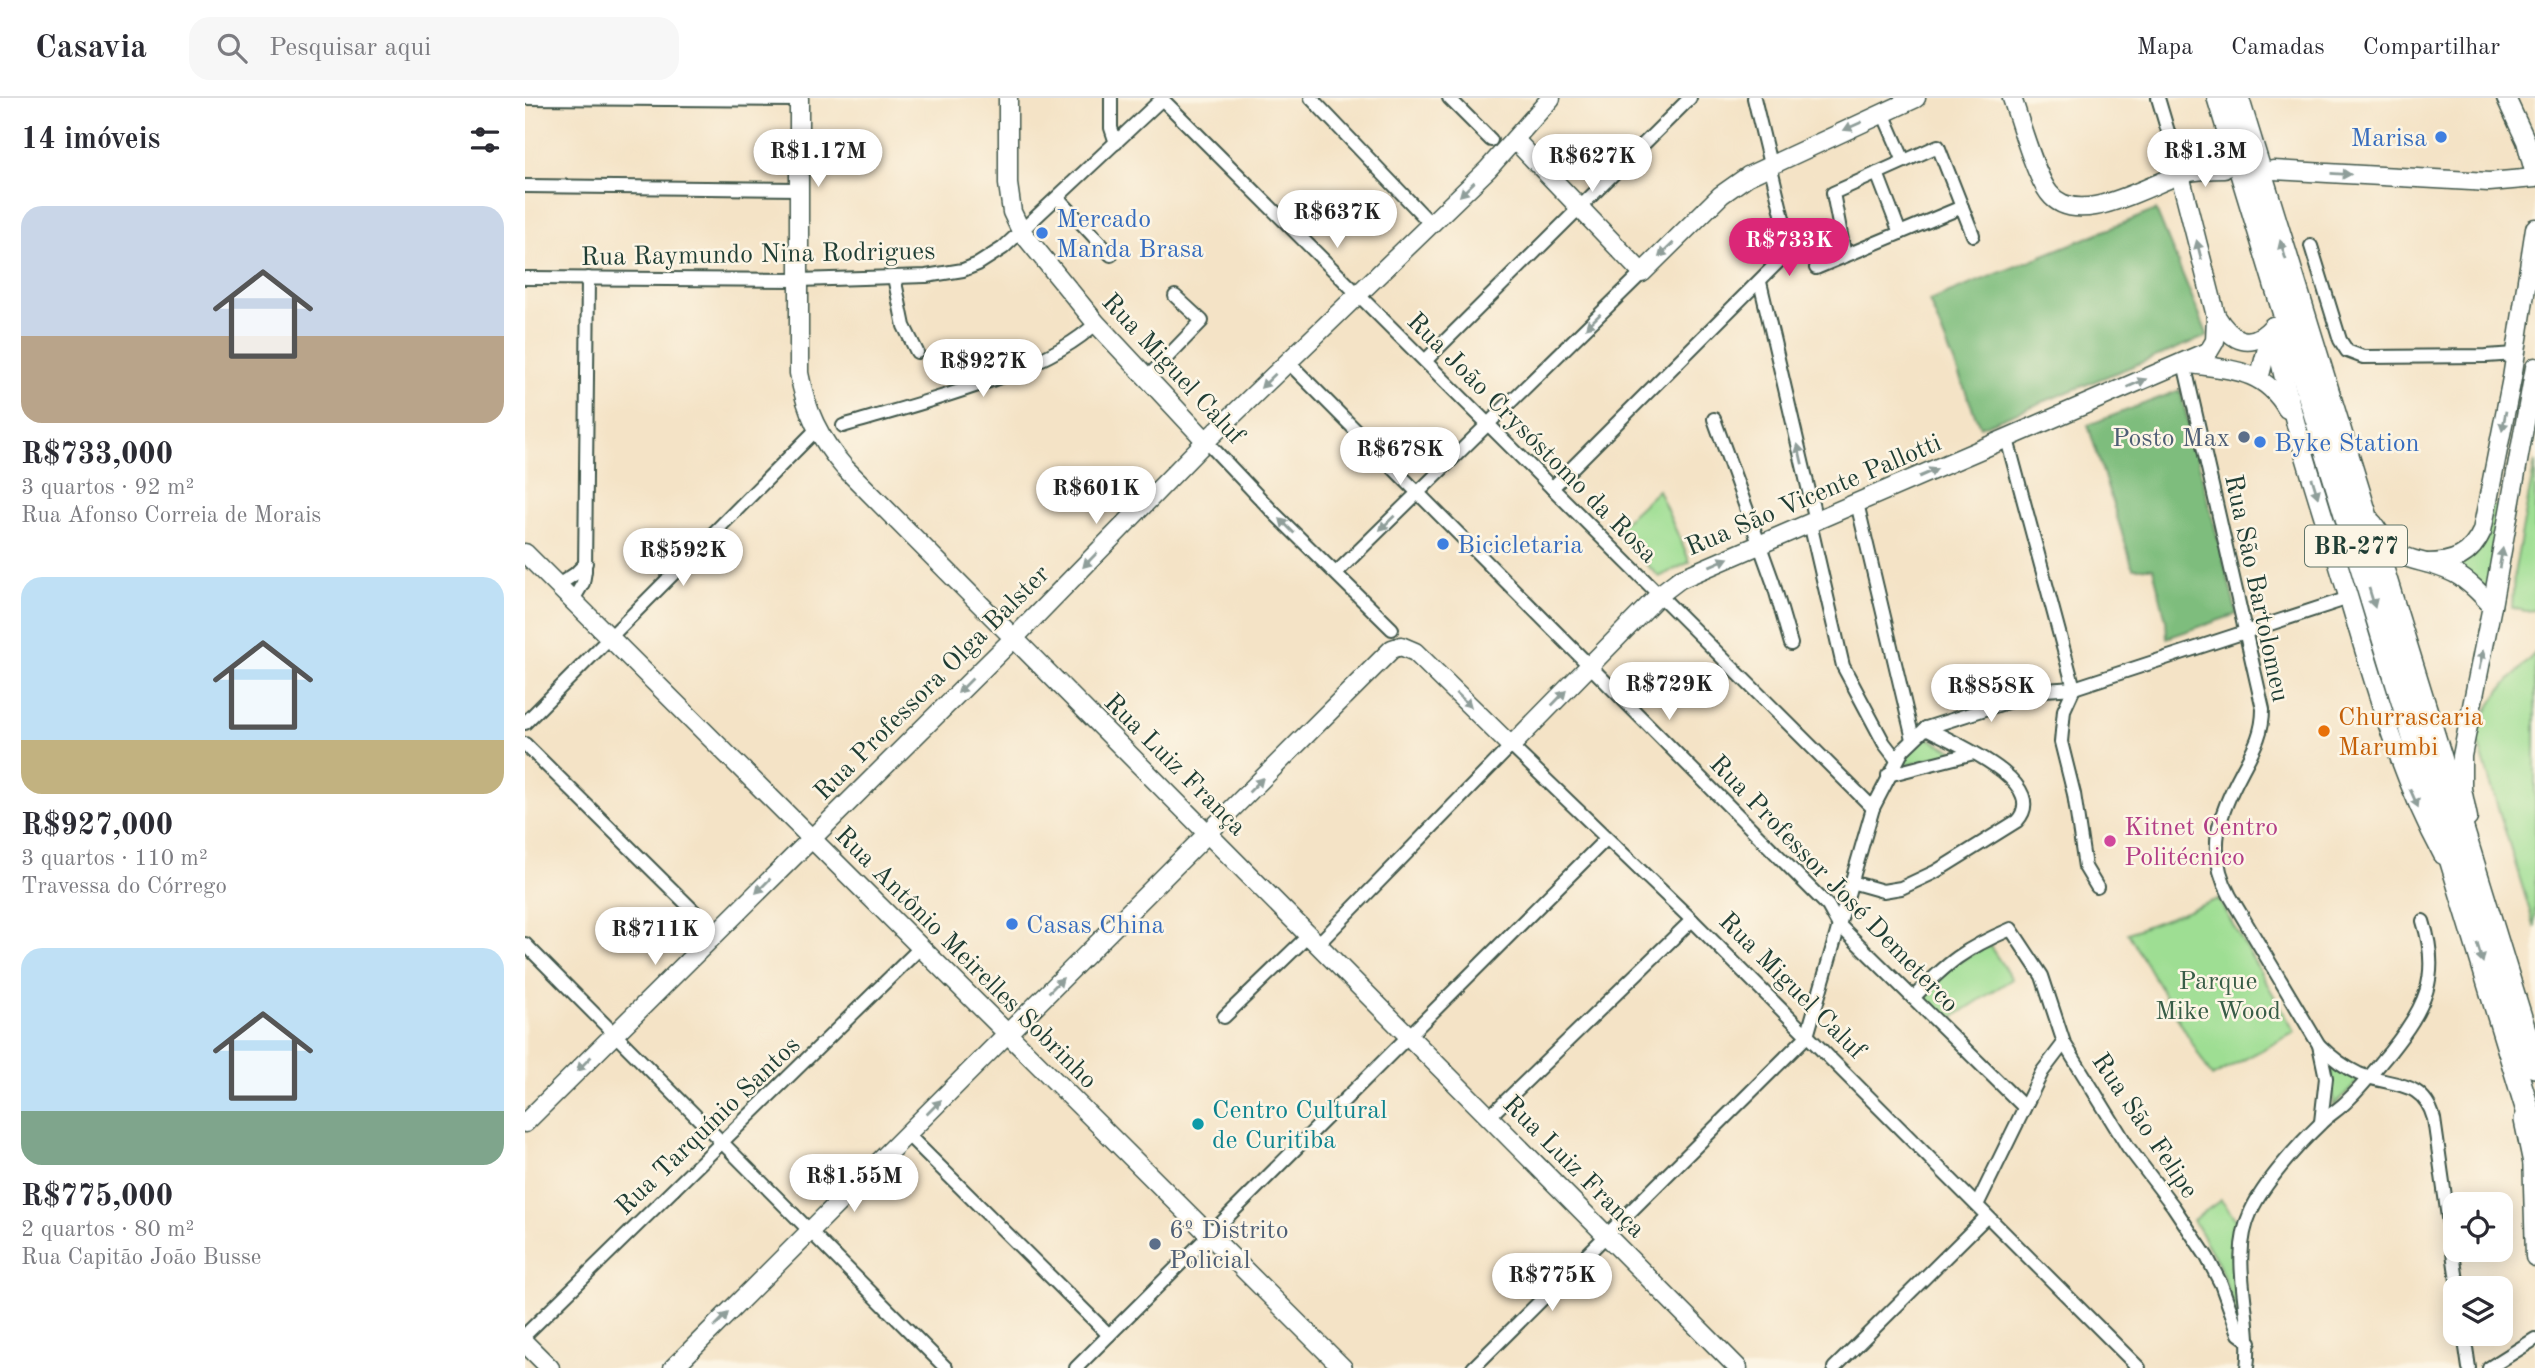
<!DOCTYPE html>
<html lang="pt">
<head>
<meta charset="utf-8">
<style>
  :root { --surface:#fff; --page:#f7f7f7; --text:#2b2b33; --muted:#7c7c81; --line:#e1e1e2; --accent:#db2777 }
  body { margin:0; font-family:"Old Standard TT",serif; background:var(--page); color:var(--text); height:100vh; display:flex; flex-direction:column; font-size:26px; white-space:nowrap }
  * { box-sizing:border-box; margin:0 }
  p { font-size:23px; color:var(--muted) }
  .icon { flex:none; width:38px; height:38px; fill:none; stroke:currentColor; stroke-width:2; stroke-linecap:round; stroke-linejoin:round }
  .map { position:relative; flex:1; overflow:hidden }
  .details { display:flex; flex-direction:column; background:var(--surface); width:525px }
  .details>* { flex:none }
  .tools { position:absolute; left:1918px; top:1094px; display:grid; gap:14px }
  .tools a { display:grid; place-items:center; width:70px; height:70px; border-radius:14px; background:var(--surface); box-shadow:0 4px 18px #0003; font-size:35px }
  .price { position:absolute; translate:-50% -60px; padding:0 16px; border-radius:24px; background:#fff; color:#222; font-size:23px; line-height:46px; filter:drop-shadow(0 2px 4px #0008) }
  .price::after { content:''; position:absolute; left:50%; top:42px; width:21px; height:16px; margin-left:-10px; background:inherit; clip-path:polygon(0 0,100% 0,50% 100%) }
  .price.active { background:var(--accent); color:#fff }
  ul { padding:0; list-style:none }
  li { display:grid; align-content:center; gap:14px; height:371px; padding:0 21px }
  li span { display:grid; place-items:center; height:217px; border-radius:21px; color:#555 }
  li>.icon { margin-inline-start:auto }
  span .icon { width:126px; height:126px; fill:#fffc; stroke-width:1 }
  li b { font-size:30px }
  h2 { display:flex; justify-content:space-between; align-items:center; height:84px; padding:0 21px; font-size:30px }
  header { display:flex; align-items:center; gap:42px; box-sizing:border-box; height:98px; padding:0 35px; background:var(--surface); border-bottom:2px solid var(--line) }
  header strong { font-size:33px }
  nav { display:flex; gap:38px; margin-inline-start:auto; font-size:24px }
  .search { width:490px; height:63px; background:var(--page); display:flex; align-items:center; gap:18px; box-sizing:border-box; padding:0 24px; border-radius:21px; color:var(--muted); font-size:26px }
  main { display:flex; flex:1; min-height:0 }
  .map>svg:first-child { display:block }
  .green { fill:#9ede93; stroke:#5e8e64; stroke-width:2 }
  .forest { fill:#7ebd7d; stroke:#4e7d58; stroke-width:2 }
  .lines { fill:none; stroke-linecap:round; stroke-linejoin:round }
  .street-casing { stroke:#3f564a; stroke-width:16 }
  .secondary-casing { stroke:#3f564a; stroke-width:21 }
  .highway-casing { stroke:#3f564a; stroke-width:26 }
  .street { stroke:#fff; stroke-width:12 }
  .secondary { stroke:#fff; stroke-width:18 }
  .highway { stroke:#fff; stroke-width:23 }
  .oneway { fill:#8f9e9a }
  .shop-dot { fill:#3f7fe0; stroke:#fcf5e5; stroke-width:2.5 }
  .service-dot { fill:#5c6f8a; stroke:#fcf5e5; stroke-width:2.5 }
  .food-dot { fill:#e8710a; stroke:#fcf5e5; stroke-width:2.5 }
  .hotel-dot { fill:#d1479c; stroke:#fcf5e5; stroke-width:2.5 }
  .culture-dot { fill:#0f9aa8; stroke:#fcf5e5; stroke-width:2.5 }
  .labels { text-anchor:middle; stroke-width:5; stroke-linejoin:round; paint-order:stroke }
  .shield { fill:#fcf5e5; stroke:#617469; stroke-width:2 }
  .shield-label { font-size:24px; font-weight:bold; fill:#1f3d34 }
  .shop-label { font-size:26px; fill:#366cbe; stroke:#fcf5e5; text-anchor:start }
  .street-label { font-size:26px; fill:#1f3d34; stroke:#fcf5e5 }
  .service-label { font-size:26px; fill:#4e5e75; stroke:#fcf5e5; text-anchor:end }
  .food-label { font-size:26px; fill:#c56008; stroke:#fcf5e5; text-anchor:start }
  .hotel-label { font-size:26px; fill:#b23c85; stroke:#fcf5e5; text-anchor:start }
  .park-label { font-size:26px; fill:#385d47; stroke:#fcf5e5 }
  .culture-label { font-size:26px; fill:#0d838f; stroke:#fcf5e5; text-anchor:start }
</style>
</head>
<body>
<header>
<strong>Casavia</strong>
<div class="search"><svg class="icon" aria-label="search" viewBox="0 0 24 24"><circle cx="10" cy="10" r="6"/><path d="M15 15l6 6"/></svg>Pesquisar aqui</div>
<nav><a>Mapa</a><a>Camadas</a><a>Compartilhar</a></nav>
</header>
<main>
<section class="details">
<h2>14 imóveis<svg class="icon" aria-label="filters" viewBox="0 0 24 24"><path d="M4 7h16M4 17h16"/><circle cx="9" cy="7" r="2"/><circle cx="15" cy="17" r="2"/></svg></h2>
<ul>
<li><span style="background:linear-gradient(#c9d6e8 60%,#b9a48a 0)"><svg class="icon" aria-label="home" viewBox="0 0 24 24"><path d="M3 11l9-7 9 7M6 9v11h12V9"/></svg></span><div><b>R$733,000</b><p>3 quartos · 92 m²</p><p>Rua Afonso Correia de Morais</p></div></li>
<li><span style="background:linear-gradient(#bfe0f5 75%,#c2b280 0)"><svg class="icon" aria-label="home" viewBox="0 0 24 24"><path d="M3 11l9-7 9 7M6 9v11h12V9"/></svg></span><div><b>R$927,000</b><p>3 quartos · 110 m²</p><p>Travessa do Córrego</p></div></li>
<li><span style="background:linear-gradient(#bfe0f5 75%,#7fa58c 0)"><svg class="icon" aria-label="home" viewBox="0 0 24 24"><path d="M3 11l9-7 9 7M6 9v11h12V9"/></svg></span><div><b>R$775,000</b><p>2 quartos · 80 m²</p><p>Rua Capitão João Busse</p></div></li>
</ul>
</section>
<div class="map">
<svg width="2010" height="1270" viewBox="0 0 2010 1270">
  <rect width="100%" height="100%" fill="#fcf5e5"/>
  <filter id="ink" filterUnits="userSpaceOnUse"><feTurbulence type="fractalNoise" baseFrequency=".0143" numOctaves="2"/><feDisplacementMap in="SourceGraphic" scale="14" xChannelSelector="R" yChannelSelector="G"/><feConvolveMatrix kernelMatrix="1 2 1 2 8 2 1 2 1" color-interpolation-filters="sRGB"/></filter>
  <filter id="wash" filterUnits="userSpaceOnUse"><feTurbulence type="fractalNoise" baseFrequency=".00686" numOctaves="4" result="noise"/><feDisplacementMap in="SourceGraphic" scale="28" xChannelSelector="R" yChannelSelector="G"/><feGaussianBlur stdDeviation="1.57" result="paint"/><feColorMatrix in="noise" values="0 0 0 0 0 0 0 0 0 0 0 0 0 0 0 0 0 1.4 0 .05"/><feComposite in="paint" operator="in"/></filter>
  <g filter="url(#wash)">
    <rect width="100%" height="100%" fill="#f4e3c6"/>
    <g class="green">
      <polygon points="2010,364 2010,512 2000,513 1987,510 1989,476"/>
      <polygon points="1133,392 1165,464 1134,479 1089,433"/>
      <polygon points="1963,407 1985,411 1967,508 1917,465 1936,459"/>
      <path d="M2010,555V830L1952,641C1959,604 1985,582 2010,555Z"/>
      <polygon points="1399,638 1431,654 1378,668 1377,666 1384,652"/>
      <polygon points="1693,801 1770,934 1687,979 1603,835"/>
      <polygon points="1464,847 1487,881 1422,923 1397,898 1427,868"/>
      <polygon points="1806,966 1836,981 1809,1008"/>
      <polygon points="1696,1102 1712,1123 1709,1159 1719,1235 1693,1165 1668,1122"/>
    </g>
    <g class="forest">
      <polygon points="1631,112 1683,238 1455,329 1404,203"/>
      <polygon points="1655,292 1712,516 1642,540 1641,522 1628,470 1608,470 1563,327"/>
    </g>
  </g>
  <g filter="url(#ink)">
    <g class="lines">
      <g class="street-casing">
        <g id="street">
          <polyline points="0,0 274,2"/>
          <polyline points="586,0 586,30 591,45"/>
          <polyline points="786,0 906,126"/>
          <polyline points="924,0 966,42"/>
          <polyline points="1633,0 1644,37"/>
          <polyline points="637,1 1348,710"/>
          <polyline points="1358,15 1379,63"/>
          <polyline points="1352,75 1375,135"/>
          <polyline points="0,88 274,91"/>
          <polyline points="533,100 586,157"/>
          <polyline points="1786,148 1815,242 1822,253 1838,259 1961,258 1991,256"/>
          <polyline points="1320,158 1308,95 1413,48 1448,137"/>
          <polyline points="1291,170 1437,109"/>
          <polyline points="369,179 379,228 392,254"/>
          <polyline points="0,180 274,182 401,178 438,172 453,166 478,150 638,0"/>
          <polyline points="1235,184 1291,423"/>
          <polyline points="900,263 1165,0"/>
          <polyline points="763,264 1303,808 1313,826 1499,1009"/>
          <path d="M1659,265L1738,611C1738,636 1728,652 1717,673C1694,716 1680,752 1705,798L1794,947L1801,980L1796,1024"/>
          <polyline points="622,280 677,223 650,198"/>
          <polyline points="1189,321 1248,484 1266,546"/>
          <path d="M318,328C387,307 522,275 571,225"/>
          <polyline points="1482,341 1549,590 1539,612 1536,644 1549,696 1560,769 1572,789"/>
          <polyline points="681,343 750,416 867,531"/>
          <polyline points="1027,390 1263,154 1264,145 1229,0"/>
          <polyline points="1332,405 1388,641"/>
          <polyline points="1285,425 1318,568 1359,645 1372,662"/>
          <polyline points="811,475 1117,175"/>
          <polyline points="33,487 50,476 61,465"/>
          <polyline points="48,502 58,485 60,473 63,180"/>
          <polyline points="0,625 291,332"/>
          <polyline points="0,646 191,835"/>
          <polyline points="1363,677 1449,655"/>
          <path d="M1326,784L1358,793L1376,790L1410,774L1492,723C1527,684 1425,643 1401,630"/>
          <polyline points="0,846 421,1270"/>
          <polyline points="793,846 986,648 1167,822 1614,1270"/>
          <path d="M1388,900C1423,864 1439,851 1486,831L1517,878L1539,945L1603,1049L1648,1108L1682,1159L1696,1186L1714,1236L1725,1244"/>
          <polyline points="699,919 784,837"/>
          <path d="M1794,947C1806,959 1819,969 1834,976C1866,989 1898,980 1909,1021L1933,1190"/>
          <polyline points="964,1019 1167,822"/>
          <polyline points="382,1036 584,1237"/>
          <polyline points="1452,1107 1517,974 1539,945"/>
          <polyline points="1939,1236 1944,1270"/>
          <polyline points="0,1237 396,849"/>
          <polyline points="551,1270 1081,741"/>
          <polyline points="948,1270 1282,938 1348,710 1378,652 1401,630 1520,592 1549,590 1824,500"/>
          <polyline points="1309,1270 1462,1118"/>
          <path d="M1722,1270C1729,1218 1703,1163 1726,1113C1739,1085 1773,1047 1795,1026C1803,1017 1815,1011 1823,1002C1839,987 1851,970 1865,954C1900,910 1916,879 1898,823"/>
          <polyline points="1964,1270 2010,1241"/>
        </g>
      </g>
      <g class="secondary-casing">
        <g id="secondary">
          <path d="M274,0V275C281,313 294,340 319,369L1213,1270"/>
          <polyline points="483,0 483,86 487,114 496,133 571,225 681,343"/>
          <path d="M1487,0C1495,23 1510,77 1524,95C1552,132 1622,87 1657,76C1671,72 1685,71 1699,71"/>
          <polyline points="1981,0 2001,43 2010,77"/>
          <polyline points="990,42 1117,175 1196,97 1223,78 1391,0"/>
          <polyline points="1748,72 1964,84 2010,80"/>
          <path d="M1691,218C1707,244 1726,253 1748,228"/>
          <path d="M1748,228C1764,317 1794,402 1820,488C1848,580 1872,672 1918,757"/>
          <path d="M1659,265C1703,272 1738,269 1762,311"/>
          <polyline points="1734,281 1746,235"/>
          <path d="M1848,425C1877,472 1887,455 1929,475C1944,483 1956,496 1967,508"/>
          <polyline points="0,455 818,1270"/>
          <path d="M1902,465C1928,465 1946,458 1957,433L1987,280L2010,130"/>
          <polyline points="1943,720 1937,691 1937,658 1967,508 2010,269"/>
          <polyline points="0,1025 489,540 681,343 963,71 1026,0"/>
          <polyline points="2007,1053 2010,1159"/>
          <polyline points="0,1245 25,1270"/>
          <polyline points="148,1270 867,551 876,548 890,554 986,648 1134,497 1155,481 1684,253 1690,243 1691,218 1655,77"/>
        </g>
      </g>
      <g class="highway-casing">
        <g id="highway">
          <polyline points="1694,0 2010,1036"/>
          <polyline points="1712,0 2010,968"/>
          <polyline points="2001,1022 2010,1065"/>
        </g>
      </g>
      <use href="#street" class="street"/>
      <use href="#secondary" class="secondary"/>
      <use href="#highway" class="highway"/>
    </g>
    <defs><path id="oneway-solid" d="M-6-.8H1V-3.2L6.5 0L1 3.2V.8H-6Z" transform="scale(1.75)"/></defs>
    <g class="oneway">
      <use href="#oneway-solid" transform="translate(1328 28) rotate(156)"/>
      <use href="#oneway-solid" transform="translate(1816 76) rotate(3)"/>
      <use href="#oneway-solid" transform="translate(942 91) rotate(136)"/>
      <use href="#oneway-solid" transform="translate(1141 152) rotate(136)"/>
      <use href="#oneway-solid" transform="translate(1674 152) rotate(-104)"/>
      <use href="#oneway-solid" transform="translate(1758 152) rotate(-107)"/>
      <use href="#oneway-solid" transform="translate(1068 223) rotate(136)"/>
      <use href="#oneway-solid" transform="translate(743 283) rotate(136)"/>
      <use href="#oneway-solid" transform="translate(1612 285) rotate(-23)"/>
      <use href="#oneway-solid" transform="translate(1979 323) rotate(101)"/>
      <use href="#oneway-solid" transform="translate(1275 356) rotate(-103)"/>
      <use href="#oneway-solid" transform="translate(1403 375) rotate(-23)"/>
      <use href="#oneway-solid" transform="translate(1790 390) rotate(73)"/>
      <use href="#oneway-solid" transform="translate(862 425) rotate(136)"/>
      <use href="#oneway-solid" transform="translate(762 428) rotate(-135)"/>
      <use href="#oneway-solid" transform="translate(1976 460) rotate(-80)"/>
      <use href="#oneway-solid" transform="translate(565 462) rotate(134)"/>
      <use href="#oneway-solid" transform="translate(1194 464) rotate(-23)"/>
      <use href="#oneway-solid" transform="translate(1847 500) rotate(73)"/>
      <use href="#oneway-solid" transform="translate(1956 562) rotate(-79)"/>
      <use href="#oneway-solid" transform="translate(440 588) rotate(135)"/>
      <use href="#oneway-solid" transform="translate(1034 600) rotate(-46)"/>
      <use href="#oneway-solid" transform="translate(939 602) rotate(44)"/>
      <use href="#oneway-solid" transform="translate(731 687) rotate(-45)"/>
      <use href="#oneway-solid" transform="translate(1889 700) rotate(66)"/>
      <use href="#oneway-solid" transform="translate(238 788) rotate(135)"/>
      <use href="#oneway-solid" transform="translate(1955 855) rotate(73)"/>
      <use href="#oneway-solid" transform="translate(531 887) rotate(-45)"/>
      <use href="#oneway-solid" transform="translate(59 966) rotate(135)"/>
      <use href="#oneway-solid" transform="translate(409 1009) rotate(-45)"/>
      <use href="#oneway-solid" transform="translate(196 1222) rotate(-45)"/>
    </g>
  </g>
  <g class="shop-dot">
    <circle cx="1916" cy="39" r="7"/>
    <circle cx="517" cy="135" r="7"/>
    <circle cx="1735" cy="344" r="7"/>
    <circle cx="918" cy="446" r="7"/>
    <circle cx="487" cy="826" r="7"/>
  </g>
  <g class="service-dot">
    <circle cx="1719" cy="339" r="7"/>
    <circle cx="630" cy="1146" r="7"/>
  </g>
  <circle class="food-dot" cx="1799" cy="633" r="7"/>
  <circle class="hotel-dot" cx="1585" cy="743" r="7"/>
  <circle class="culture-dot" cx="673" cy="1026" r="7"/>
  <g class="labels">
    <rect class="shield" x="1780" y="427.5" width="102" height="41" rx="5"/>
    <g class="shield-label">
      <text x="1831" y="456">BR-277</text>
    </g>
    <g class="shop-label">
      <text x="1902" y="48" text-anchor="end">Marisa</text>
      <text x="531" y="129">Mercado<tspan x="531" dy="30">Manda Brasa</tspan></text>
      <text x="1749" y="353">Byke Station</text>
      <text x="932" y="455">Bicicletaria</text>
      <text x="501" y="835">Casas China</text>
    </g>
    <g class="street-label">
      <text transform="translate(233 155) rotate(-1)" y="9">Rua Raymundo Nina Rodrigues</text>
      <text transform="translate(649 270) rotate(47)" y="9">Rua Miguel Caluf</text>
      <text transform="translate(1008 339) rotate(45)" y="9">Rua João Crysóstomo da Rosa</text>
      <text transform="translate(1288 396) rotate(-23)" y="9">Rua São Vicente Pallotti</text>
      <text transform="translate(1733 490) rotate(78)" y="9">Rua São Bartolomeu</text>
      <text transform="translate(406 584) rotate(-45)" y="9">Rua Professora Olga Balster</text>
      <text transform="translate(651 666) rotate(45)" y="9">Rua Luiz França</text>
      <text transform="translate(1310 785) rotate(46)" y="9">Rua Professor José Demeterco</text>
      <text transform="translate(442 859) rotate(45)" y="9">Rua Antônio Meirelles Sobrinho</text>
      <text transform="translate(1268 887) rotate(45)" y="9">Rua Miguel Caluf</text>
      <text transform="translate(182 1027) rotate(-44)" y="9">Rua Tarquínio Santos</text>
      <text transform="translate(1621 1027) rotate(56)" y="9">Rua São Felipe</text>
      <text transform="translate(1050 1068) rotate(45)" y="9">Rua Luiz França</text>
    </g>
    <g class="service-label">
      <text x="1705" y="348">Posto Max</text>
      <text x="644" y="1140" text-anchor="start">6º Distrito<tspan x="644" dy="30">Policial</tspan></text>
    </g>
    <g class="food-label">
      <text x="1813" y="627">Churrascaria<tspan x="1813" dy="30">Marumbi</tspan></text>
    </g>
    <g class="hotel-label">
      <text x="1599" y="737">Kitnet Centro<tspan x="1599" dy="30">Politécnico</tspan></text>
    </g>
    <g class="park-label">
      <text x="1693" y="891">Parque<tspan x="1693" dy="30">Mike Wood</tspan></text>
    </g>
    <g class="culture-label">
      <text x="687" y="1020">Centro Cultural<tspan x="687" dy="30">de Curitiba</tspan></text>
    </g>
  </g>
</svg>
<div class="tools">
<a><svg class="icon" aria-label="locate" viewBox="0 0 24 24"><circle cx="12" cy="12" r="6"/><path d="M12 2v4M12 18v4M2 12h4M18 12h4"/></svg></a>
<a><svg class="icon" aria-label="layers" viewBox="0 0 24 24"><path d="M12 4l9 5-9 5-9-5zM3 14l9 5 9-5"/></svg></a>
</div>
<b class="price" style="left:293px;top:91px">R$1.17M</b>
<b class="price" style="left:1680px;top:91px">R$1.3M</b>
<b class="price" style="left:1067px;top:96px">R$627K</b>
<b class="price" style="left:812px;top:152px">R$637K</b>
<b class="price active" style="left:1264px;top:180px">R$733K</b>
<b class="price" style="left:458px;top:301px">R$927K</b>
<b class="price" style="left:875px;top:389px">R$678K</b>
<b class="price" style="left:571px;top:428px">R$601K</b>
<b class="price" style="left:158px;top:490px">R$592K</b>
<b class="price" style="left:1144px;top:624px">R$729K</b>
<b class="price" style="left:1466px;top:626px">R$858K</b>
<b class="price" style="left:130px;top:869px">R$711K</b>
<b class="price" style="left:329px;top:1116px">R$1.55M</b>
<b class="price" style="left:1027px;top:1215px">R$775K</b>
</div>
</main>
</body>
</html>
